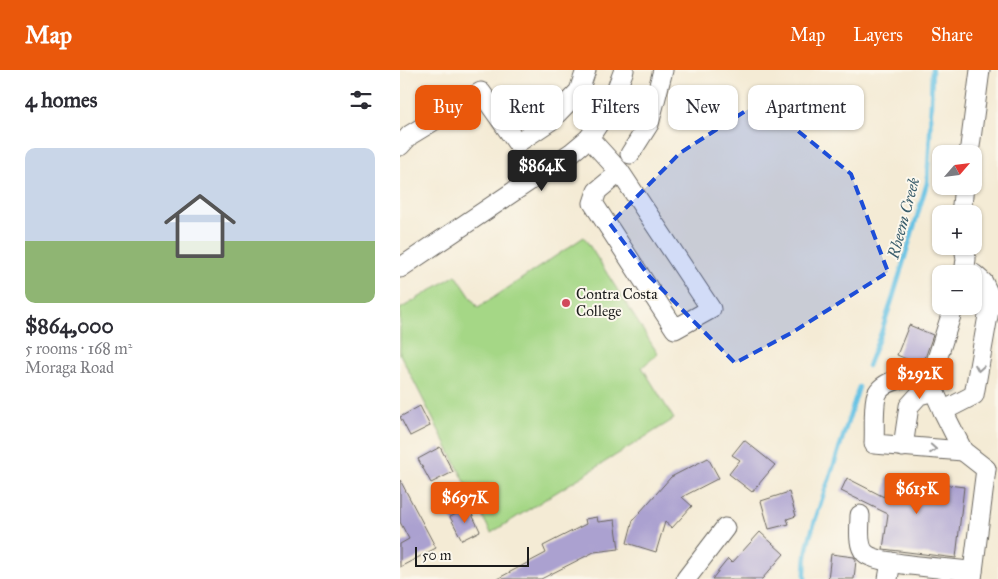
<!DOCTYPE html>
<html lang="en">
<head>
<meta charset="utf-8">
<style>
  :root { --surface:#fff; --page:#f2f2f3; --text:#2b2b33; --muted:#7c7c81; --accent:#ea580c }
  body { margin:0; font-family:"IM FELL Great Primer",serif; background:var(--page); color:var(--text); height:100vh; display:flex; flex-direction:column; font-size:19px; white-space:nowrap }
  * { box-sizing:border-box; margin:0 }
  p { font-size:16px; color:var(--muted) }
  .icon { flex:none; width:28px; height:28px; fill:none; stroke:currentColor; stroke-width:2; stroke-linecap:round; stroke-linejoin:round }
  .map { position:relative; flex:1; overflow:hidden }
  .panel { display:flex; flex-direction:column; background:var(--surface); width:400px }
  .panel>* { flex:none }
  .hud { position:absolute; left:15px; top:15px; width:475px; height:45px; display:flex; gap:10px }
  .needle { width:32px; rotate:62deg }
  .buttons { position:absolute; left:532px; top:75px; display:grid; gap:10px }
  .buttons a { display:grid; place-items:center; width:50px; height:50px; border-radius:10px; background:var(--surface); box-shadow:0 1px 4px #0004; font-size:25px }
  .scale { position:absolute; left:15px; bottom:12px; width:114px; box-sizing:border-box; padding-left:5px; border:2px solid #1c1c1c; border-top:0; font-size:14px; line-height:18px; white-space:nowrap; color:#1c1c1c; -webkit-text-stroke:4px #fbf7ec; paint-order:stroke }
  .price { position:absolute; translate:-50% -42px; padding:0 11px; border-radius:5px; background:var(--accent); color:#fff; font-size:16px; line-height:32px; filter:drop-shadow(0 1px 2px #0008) }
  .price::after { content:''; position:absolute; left:50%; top:30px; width:15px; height:11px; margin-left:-8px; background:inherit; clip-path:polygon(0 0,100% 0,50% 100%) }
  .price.on { background:#222; color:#fff }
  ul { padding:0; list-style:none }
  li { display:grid; align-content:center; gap:10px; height:265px; padding:0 25px }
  li span { display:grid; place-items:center; height:155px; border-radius:10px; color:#555 }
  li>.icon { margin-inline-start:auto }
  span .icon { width:90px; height:90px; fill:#fffc; stroke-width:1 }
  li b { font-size:21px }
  h2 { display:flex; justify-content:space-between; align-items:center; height:60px; padding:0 25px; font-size:21px }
  .tag { padding:0 18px; border-radius:10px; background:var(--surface); box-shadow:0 1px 4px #0004; font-size:18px; line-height:45px }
  .tag.on { background:var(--accent); color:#fff }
  header { display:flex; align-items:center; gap:30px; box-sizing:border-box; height:70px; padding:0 25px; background:var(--accent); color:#fff }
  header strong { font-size:24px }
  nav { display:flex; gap:28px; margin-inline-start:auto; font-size:18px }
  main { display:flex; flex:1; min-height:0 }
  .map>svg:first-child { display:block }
  .green { fill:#a5d786; stroke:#607a51 }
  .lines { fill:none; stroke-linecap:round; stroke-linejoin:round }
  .stream { stroke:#66c2e4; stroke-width:4.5 }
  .building { fill:#aba1d0 }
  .minor-casing { stroke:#68645d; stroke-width:21 }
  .minor { stroke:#fff; stroke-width:19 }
  .oneway { stroke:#999 }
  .marked { fill:#1d4ed8; fill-opacity:0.2; stroke:#1d4ed8; stroke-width:4; stroke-dasharray:10 6; stroke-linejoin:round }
  .poi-dot { fill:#d1495b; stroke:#fbf7ec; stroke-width:2 }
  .labels { text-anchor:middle; stroke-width:4; stroke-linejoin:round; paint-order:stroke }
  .poi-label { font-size:15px; fill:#1c1c1c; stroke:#fbf7ec; text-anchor:start }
  .water-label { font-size:16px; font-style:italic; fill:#3a5e6c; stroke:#fbf7ec }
</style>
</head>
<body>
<header>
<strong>Map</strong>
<nav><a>Map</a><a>Layers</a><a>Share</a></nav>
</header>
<main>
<section class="panel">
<h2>4 homes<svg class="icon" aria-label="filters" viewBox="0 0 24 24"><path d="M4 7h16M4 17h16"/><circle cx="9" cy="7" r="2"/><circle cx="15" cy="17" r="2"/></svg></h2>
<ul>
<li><span style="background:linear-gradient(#c9d6e8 60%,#8fb573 0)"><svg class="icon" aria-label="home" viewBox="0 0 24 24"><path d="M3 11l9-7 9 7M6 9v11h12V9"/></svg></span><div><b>$864,000</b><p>5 rooms · 168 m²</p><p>Moraga Road</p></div></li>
</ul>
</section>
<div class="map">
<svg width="598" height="509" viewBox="0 0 598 509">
  <rect width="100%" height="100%" fill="#fbf7ec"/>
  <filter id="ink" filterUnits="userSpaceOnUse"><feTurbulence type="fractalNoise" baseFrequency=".02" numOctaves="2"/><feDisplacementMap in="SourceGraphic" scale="10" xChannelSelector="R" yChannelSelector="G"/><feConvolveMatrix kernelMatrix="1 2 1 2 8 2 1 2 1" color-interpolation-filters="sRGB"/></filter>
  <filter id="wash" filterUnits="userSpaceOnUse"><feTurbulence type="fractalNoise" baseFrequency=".0096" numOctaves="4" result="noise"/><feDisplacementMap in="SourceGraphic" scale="20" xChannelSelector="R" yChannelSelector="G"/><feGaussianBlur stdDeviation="1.12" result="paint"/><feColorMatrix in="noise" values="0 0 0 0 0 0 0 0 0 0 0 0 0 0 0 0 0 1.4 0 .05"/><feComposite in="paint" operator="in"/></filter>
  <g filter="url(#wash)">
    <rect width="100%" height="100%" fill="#f4ebd5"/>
    <polygon class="green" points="184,167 258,284 242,297 274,349 91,463 0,284 0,239 56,205 78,238"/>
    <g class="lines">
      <g class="stream">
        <polyline points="468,296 481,263 493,227 527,113 530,65 532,0"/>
        <path d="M405,509C404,476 412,462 421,432C424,424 425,419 429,410L459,317"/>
      </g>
    </g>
    <g id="blocks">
      <g class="building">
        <polygon points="509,255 533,265 524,291 516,293 497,285"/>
        <polygon points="20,336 30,356 10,366 0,347"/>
        <polygon points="344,370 375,395 352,422 329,404 340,390 332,385"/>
        <polygon points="40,377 53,402 31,413 18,389"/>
        <polygon points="308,388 319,408 282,427 292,436 272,458 265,452 256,482 227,473 233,450 271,407"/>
        <polygon points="487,407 564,417 556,488 483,479 488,444 441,421 447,408 484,427"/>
        <polygon points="0,410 36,478 0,497 0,474 9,469 0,452"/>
        <polygon points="389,422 396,446 387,449 389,454 369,459 361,431"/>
        <polygon points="69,438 80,461 62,470 50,447"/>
        <polygon points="197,447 198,452 215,450 219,479 194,482 141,509 97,509 146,483 143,476 186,454 185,449"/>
        <polygon points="360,462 384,484 362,509 312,509 328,489 332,493"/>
        <polygon points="431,484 454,487 456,490 454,509 428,509"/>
      </g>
    </g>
  </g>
  <g filter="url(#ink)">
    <use href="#blocks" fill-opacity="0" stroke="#68645d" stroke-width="1"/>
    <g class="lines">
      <g class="minor-casing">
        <g id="minor">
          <polyline points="189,68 220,102 311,239 275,259 193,133 197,121 220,102"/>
          <polyline points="0,76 10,65 81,22 117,73 150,51 179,21 186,0"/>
          <polyline points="230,84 249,54 263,0"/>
          <polyline points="569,84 580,0"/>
          <polyline points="561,144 564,116"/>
          <polyline points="0,198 171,83 189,68 199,53 212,31 224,0"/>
          <polyline points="564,204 566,189 564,176"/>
          <polyline points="554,236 531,308 534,321 543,341 563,381 586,399"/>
          <path d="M533,301C518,305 480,308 476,327C473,342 475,359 474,374L563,381"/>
          <polyline points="543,341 574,325 591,229 583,212 574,204"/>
          <polyline points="503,377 509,336 519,325 534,321"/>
          <path d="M460,445C460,456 457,475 465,483C477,495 553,499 573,501"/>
          <polyline points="286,509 325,458"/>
          <polyline points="488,509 491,492"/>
          <polyline points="572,509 586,399"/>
        </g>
      </g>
      <use href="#minor" class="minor"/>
    </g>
    <defs><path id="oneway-chevron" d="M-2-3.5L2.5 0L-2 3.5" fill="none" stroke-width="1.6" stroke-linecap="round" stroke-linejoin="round" transform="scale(1.25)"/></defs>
    <g class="oneway">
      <use href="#oneway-chevron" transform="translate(579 298) rotate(100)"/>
      <use href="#oneway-chevron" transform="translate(533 379) rotate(4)"/>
    </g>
  </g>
  <path class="marked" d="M361,31L451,104L488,202L393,262L335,293L249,206L210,154L280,83Z"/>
  <circle class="poi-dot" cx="166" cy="233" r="5"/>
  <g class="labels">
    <g class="poi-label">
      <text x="176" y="229">Contra Costa<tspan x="176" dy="17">College</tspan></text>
    </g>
    <g class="water-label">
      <text transform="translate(503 148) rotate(-75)" y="6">Rheem Creek</text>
    </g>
  </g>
</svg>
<div class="buttons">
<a><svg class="needle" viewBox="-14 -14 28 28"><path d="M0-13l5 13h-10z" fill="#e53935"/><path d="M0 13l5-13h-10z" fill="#7c7c81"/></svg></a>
<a>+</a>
<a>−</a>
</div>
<div class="scale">50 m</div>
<b class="price on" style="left:142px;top:122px">$864K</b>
<b class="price" style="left:520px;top:330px">$292K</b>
<b class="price" style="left:517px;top:445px">$615K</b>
<b class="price" style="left:65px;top:454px">$697K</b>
<div class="hud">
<a class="tag on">Buy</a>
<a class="tag">Rent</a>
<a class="tag">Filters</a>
<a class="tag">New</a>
<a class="tag">Apartment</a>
</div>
</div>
</main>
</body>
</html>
